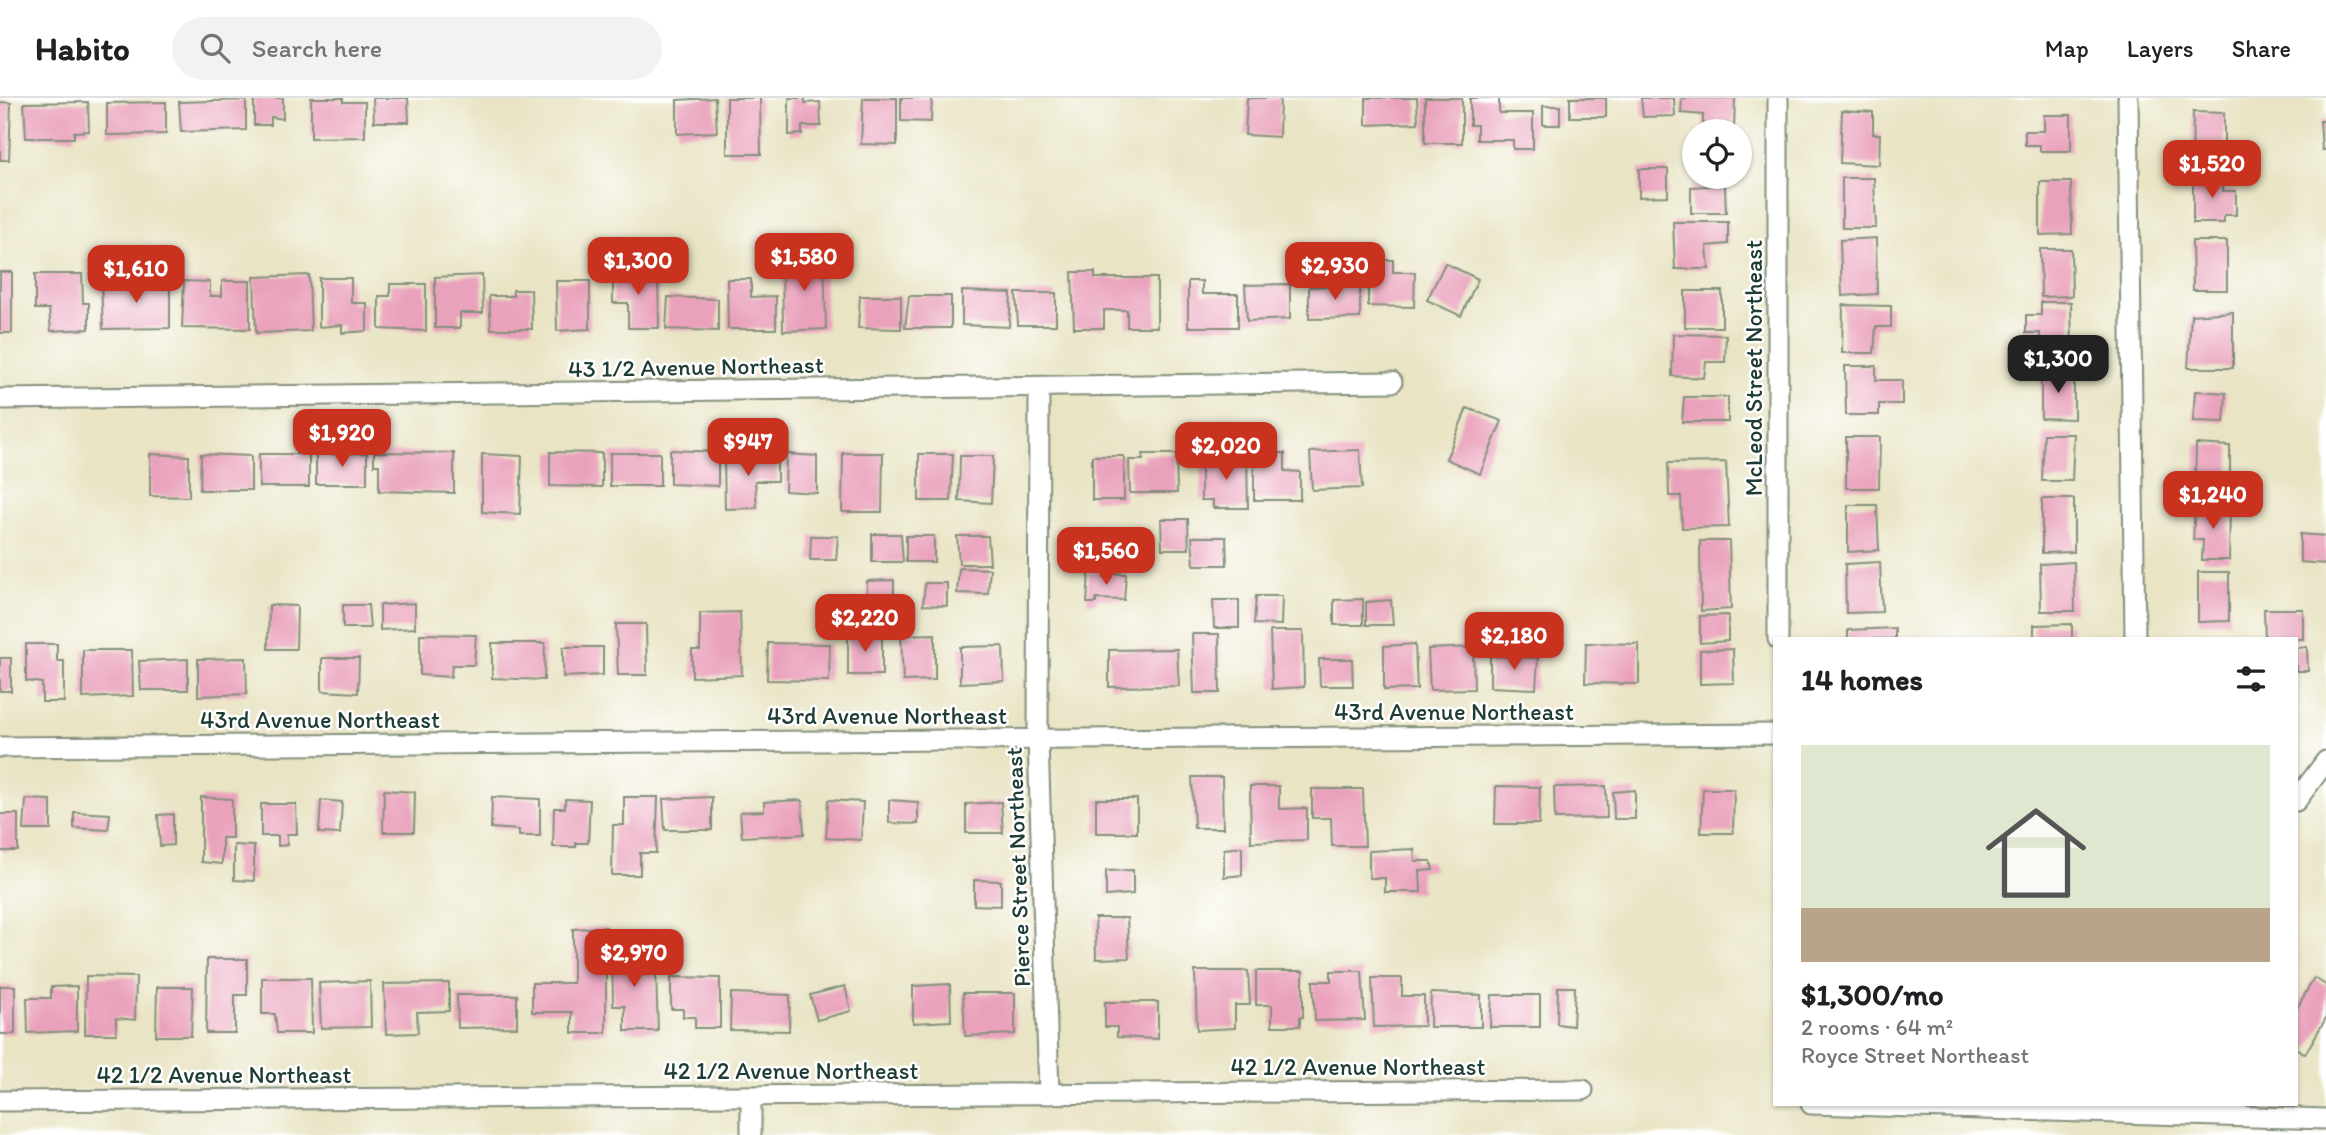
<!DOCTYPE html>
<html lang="en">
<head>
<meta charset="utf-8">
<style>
  :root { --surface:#fff; --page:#f2f2f2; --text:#202124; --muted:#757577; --line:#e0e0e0; --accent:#c8321e }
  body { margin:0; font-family:Itim,sans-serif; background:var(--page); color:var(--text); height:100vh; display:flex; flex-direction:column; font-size:26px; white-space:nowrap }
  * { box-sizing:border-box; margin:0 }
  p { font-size:23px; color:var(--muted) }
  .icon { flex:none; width:38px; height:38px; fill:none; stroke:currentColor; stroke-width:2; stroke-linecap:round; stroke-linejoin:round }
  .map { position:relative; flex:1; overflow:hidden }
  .sheet { position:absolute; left:1773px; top:539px; width:525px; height:469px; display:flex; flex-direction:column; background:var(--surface); border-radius:0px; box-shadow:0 2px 5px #0004 }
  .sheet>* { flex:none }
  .tools { position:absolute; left:1682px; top:21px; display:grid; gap:14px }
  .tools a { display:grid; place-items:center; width:70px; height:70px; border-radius:50%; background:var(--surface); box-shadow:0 2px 5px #0004; font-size:35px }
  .price { position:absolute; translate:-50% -60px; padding:0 16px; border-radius:14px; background:var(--accent); color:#fff; font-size:23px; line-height:46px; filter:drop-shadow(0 2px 4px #0008) }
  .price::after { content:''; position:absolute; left:50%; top:42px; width:21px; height:16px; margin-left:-10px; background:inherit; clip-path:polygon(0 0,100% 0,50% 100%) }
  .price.current { background:#222; color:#fff }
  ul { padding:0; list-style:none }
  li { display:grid; align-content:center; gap:14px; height:371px; padding:0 28px }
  li span { display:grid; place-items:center; height:217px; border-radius:0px; color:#555 }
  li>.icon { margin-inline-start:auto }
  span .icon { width:126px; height:126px; fill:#fffc; stroke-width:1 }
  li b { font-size:30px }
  h2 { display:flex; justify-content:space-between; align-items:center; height:84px; padding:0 28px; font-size:30px }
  header { display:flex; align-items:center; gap:42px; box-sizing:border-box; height:98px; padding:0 35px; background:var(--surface); border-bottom:2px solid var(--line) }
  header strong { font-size:33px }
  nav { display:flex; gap:38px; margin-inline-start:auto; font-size:24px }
  .search { width:490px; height:63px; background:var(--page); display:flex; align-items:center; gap:18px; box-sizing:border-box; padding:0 24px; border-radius:38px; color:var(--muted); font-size:26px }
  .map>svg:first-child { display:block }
  .building { fill:#eaa2bc }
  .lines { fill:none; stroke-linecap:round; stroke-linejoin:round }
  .street-casing { stroke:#84907c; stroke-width:23 }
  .street { stroke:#fff; stroke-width:19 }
  .labels { text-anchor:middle; stroke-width:5; stroke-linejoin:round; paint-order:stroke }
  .street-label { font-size:24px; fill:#1f3d34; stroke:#fff }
</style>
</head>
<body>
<header>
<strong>Habito</strong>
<div class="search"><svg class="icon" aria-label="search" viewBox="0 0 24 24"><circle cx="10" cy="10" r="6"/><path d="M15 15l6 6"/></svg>Search here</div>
<nav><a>Map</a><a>Layers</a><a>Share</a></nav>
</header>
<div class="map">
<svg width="2326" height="1037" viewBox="0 0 2326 1037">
  <rect width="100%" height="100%" fill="#fff"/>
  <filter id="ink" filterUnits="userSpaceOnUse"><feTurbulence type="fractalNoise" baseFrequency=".0143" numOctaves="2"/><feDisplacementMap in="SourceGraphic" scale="14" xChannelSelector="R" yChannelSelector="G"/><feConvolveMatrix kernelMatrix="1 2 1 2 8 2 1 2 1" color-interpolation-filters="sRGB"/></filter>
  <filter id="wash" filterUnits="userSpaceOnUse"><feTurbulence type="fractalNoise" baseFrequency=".00686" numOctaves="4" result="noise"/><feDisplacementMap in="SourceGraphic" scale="28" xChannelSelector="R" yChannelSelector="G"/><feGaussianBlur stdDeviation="1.57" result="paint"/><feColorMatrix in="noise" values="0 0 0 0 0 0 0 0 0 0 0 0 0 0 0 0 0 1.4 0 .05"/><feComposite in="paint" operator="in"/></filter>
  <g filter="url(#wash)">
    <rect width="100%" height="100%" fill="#e9e4c4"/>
    <g id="blocks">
      <g class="building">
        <polygon points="254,0 283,0 283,21 271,19 271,27 254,27"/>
        <polygon points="311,0 343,0 343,4 365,4 365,39 311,40"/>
        <polygon points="373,0 408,0 409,24 374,24"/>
        <polygon points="715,0 717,34 677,36 677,2"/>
        <polygon points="727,0 760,0 761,56 727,56"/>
        <polygon points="789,0 805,0 805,5 820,4 821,28 802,28 802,36 789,37"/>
        <polygon points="863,0 897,0 897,47 861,46"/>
        <polygon points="901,0 932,0 931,24 901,23"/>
        <polygon points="1247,0 1280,0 1279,39 1245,37"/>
        <polygon points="1366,0 1417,0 1418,25 1366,27"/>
        <rect x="1425" y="0" width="37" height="45"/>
        <polygon points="1470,0 1499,0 1499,15 1533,15 1533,51 1513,51 1513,42 1477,42 1477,27 1470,27"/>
        <rect x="1570" y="0" width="36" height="19"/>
        <polygon points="1641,0 1674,0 1675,18 1643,19"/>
        <polygon points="1682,0 1735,0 1734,33 1703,33 1703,17 1681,15"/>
        <polygon points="246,2 246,32 181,34 179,4"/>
        <polygon points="0,4 11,5 9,62 0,62"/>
        <polygon points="88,4 89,33 74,34 74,40 26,40 24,5"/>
        <polygon points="166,4 166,36 107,37 107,5"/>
        <rect x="1543" y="8" width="17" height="19"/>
        <polygon points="1842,12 1873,14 1873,36 1880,36 1879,67 1840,65"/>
        <polygon points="2193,14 2224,15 2224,67 2192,67"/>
        <polygon points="2044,17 2071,17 2071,53 2040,53 2040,47 2025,47 2025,33 2044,33"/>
        <polygon points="2320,23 2326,23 2326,52 2322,52"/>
        <polygon points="1639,71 1668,71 1668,98 1639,99"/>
        <polygon points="2193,78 2223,78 2223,93 2236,93 2236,117 2224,117 2224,125 2193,125"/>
        <polygon points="1842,80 1874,80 1876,130 1842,130"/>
        <polygon points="2040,84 2071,84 2072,136 2040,137"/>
        <polygon points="1725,87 1726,115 1691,115 1691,89"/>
        <polygon points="1673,124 1728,124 1728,146 1707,148 1709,171 1675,171"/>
        <polygon points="1876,140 1877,196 1842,198 1840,142"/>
        <polygon points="2192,143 2227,143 2227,192 2193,192"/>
        <polygon points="2040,151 2071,151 2072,198 2041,199"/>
        <polygon points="782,157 824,157 826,231 783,233"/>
        <polygon points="1368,162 1393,162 1393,174 1415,174 1414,209 1368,208"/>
        <polygon points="1445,165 1478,181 1461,218 1427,202"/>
        <polygon points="658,172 659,230 628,230 628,205 613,205 613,174"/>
        <rect x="0" y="174" width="12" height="61"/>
        <polygon points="1072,174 1095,174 1095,180 1157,180 1157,229 1127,229 1127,212 1104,212 1104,230 1074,230"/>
        <polygon points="35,176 82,176 83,205 89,205 89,231 51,233 49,211 35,211"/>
        <polygon points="309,177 311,233 256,235 254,179"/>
        <polygon points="482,177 483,215 460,215 460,230 435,230 435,179"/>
        <polygon points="319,180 351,180 351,205 367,205 367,233 342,235 342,227 319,229"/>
        <polygon points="727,181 751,181 751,199 776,198 776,231 728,231"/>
        <polygon points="101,183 170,183 170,230 103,231"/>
        <polygon points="184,183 210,184 210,198 222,198 222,183 250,183 250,231 182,230"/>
        <polygon points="556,183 590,183 590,231 557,233"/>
        <polygon points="1188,183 1202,183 1202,196 1238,196 1238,229 1188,229"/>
        <polygon points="390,186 426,186 426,233 379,231 379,198 390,198"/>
        <polygon points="1290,186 1290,221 1247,223 1245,187"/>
        <polygon points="1360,187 1360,220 1309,221 1309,189"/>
        <polygon points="513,192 531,192 532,231 491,231 489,198 513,198"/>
        <polygon points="962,193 1011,195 1009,229 962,227"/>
        <rect x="1685" y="193" width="37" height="36"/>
        <polygon points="1016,195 1056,195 1056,227 1018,227"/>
        <polygon points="860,198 901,198 901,231 858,230"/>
        <polygon points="909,198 951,198 951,230 905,230"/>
        <polygon points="668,199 718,201 718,233 666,231"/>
        <polygon points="2041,204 2071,204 2072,254 2040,255 2040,235 2026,235 2026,217 2041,217"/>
        <polygon points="1843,207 1891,208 1891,229 1876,229 1874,255 1842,255"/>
        <polygon points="2233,214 2233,270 2188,270 2191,217"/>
        <polygon points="1673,236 1726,237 1725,264 1706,264 1704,280 1672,278"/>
        <polygon points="1845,268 1876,268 1876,282 1902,282 1902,306 1879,306 1879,317 1846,317"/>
        <polygon points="2041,273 2074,273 2074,321 2041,320"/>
        <polygon points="2195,293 2226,295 2224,324 2193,323"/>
        <polygon points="1684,299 1728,299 1728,324 1682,324"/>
        <polygon points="1467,310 1502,323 1480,376 1446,361"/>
        <polygon points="2044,336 2074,336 2072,383 2042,383"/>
        <polygon points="1846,339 1880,339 1879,390 1846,390"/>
        <polygon points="2196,346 2230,348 2230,396 2195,395"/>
        <polygon points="670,352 718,354 718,388 670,386"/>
        <polygon points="1360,352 1362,390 1312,392 1310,354"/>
        <polygon points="374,354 454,355 454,395 379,393 379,367 374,367"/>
        <polygon points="550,354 602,355 602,389 550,388"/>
        <polygon points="749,354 777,354 777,383 755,383 757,410 725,411 724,360 749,360"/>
        <polygon points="367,355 367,386 316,386 316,356"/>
        <rect x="610" y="355" width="50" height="33"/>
        <polygon points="843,355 883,355 882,414 842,414"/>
        <polygon points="1254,355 1285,355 1285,373 1300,374 1300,402 1254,402"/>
        <polygon points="150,356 189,358 189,399 150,398"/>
        <polygon points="201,356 251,358 251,392 200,392"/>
        <rect x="259" y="356" width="50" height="33"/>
        <polygon points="482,356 522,358 520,416 482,414"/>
        <polygon points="786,356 817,358 817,395 785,393"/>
        <polygon points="919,356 953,356 951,403 919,403"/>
        <polygon points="1143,356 1176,356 1177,395 1130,395 1129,362 1143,362"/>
        <polygon points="1224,356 1247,356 1248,410 1213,410 1213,402 1201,402 1201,365 1224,364"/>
        <polygon points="960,358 993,358 991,405 959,403"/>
        <rect x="1092" y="358" width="32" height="44"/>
        <polygon points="1726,364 1729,429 1682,430 1681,398 1669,398 1668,365"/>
        <polygon points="2042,401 2074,401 2074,454 2042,455"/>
        <polygon points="1848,407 1877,407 1879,452 1848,454"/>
        <polygon points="2195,408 2230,408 2229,462 2202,462 2203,442 2193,442"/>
        <polygon points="1161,421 1188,421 1189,451 1162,451"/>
        <polygon points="872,436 901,436 903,464 872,464"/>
        <polygon points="2300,436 2326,438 2326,466 2300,464"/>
        <polygon points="811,438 838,438 836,462 810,462"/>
        <rect x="906" y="438" width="28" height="26"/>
        <polygon points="957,438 988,438 990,466 959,466"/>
        <rect x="1092" y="439" width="31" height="29"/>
        <polygon points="1192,439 1226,439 1227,467 1194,467"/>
        <polygon points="1700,443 1729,443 1731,511 1701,513"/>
        <polygon points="1880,464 1882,514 1846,515 1845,466"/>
        <polygon points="2074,464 2075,513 2041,513 2040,466"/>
        <polygon points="959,470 990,471 988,496 957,495"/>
        <polygon points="1089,474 1126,476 1124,502 1096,501 1096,505 1087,505"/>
        <polygon points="2198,474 2229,474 2229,523 2198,524"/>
        <polygon points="894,482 894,508 867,509 867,483"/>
        <polygon points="925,485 947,485 947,508 923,507"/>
        <polygon points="1256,498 1282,498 1281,527 1254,526"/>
        <polygon points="1363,501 1363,527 1334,527 1334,502"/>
        <polygon points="1213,502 1239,502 1239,530 1214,530"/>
        <polygon points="1391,502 1393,527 1366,527 1366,504"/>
        <polygon points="415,505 415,530 380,532 380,507"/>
        <polygon points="269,507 297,508 296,551 268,551"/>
        <polygon points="343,507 368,507 370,530 343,530"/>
        <polygon points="2264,511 2303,511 2303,541 2265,541"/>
        <polygon points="740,514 742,577 692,579 692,552 700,552 700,515"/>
        <polygon points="1728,517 1728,543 1700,545 1700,518"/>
        <polygon points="616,526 646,526 647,577 618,577"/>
        <polygon points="2072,526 2072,541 2034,541 2034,527"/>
        <polygon points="1895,530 1895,541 1848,541 1848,532"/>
        <polygon points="1270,533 1303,533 1304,589 1272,591"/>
        <rect x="848" y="535" width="34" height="42"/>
        <polygon points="420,536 476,537 474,567 452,567 451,579 420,577"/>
        <polygon points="935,536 935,582 903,583 901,537"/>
        <polygon points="1192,536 1219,536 1220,595 1194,595"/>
        <polygon points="492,545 545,545 544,582 492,580"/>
        <polygon points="768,545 830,546 829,583 767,582"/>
        <polygon points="1586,545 1639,546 1639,586 1585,585"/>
        <polygon points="26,546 57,546 57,563 64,563 64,604 42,604 42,585 26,583"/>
        <polygon points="1415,546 1417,591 1384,592 1384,548"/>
        <polygon points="1003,548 1004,583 960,585 960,549"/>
        <polygon points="563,549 603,549 603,577 563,579"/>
        <polygon points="1473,549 1474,591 1430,592 1428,551"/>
        <polygon points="2307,549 2308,573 2296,573 2296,550"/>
        <polygon points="1177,551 1179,588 1109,589 1109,552"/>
        <polygon points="1733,551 1734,585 1700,586 1700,552"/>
        <polygon points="83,552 132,552 133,598 83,600"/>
        <polygon points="1490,558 1538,560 1536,591 1490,589"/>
        <rect x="0" y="560" width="11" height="33"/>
        <polygon points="246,560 247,596 198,598 198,561"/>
        <polygon points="322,560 359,560 358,595 322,593"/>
        <polygon points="188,561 188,592 141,592 139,563"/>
        <polygon points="1319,561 1352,561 1353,588 1320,588"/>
        <polygon points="1192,679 1222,679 1223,730 1194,730"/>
        <polygon points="1250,688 1279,688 1279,711 1307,710 1307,742 1251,744"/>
        <polygon points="1496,688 1540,689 1539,726 1495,726"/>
        <polygon points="1606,688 1607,720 1555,721 1554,689"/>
        <polygon points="1312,691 1363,691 1365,748 1332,748 1331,720 1312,720"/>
        <polygon points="1703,691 1734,691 1733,735 1701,735"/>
        <polygon points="384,692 415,694 414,734 383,734"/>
        <polygon points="1635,692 1635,721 1614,721 1613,694"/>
        <polygon points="201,699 232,701 232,740 222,740 222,766 201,764"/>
        <polygon points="492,699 540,701 540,738 519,738 519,732 491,730"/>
        <polygon points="624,699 658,699 656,755 640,755 640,777 612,777 613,727 624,727"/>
        <polygon points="712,699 712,732 665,732 663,701"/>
        <polygon points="26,701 51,702 51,732 24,732"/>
        <polygon points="565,701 590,702 588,745 576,745 576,749 553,749 554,710 565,710"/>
        <rect x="1096" y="701" width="41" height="34"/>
        <polygon points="321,702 342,704 340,736 319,735"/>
        <polygon points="802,702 804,736 742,739 740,714 764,713 764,704"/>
        <polygon points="828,702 863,704 861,742 826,740"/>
        <polygon points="889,702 918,704 918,726 889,725"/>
        <polygon points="1001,704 1003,735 966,735 966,706"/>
        <polygon points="261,706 296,706 297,736 287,736 287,747 278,748 278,738 261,738"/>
        <polygon points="74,714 110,716 108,732 74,730"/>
        <rect x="0" y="716" width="18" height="37"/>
        <polygon points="173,716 173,747 160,748 158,717"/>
        <polygon points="234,747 254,748 254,783 234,782"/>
        <polygon points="1242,749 1242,777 1224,779 1224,751"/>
        <polygon points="1414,751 1415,763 1431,763 1433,772 1420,773 1421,794 1385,794 1385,780 1369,780 1369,753"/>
        <polygon points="1133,772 1133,796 1106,798 1106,773"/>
        <polygon points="974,782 1001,783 1001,808 974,807"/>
        <polygon points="1095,820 1127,820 1129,860 1096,861"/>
        <polygon points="606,829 606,935 572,935 572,914 532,914 532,885 573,885 573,831"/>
        <polygon points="612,845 638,845 638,878 656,876 658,933 625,933 625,908 613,908"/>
        <polygon points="207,861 247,861 247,897 235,897 235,935 206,935"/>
        <polygon points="1195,873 1248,873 1250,907 1235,907 1235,930 1197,932"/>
        <polygon points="1256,873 1303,873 1303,919 1300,919 1300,928 1272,928 1272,907 1256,907"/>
        <polygon points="1331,873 1362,873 1365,922 1315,923 1313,883 1331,883"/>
        <polygon points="86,878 136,879 135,922 116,920 116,936 85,936"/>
        <polygon points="671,879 720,880 720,930 695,930 695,919 683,919 683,911 671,911"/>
        <polygon points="262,880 311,880 312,935 277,935 275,916 262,916"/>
        <polygon points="1372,880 1402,880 1402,898 1424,898 1424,928 1374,929"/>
        <polygon points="2314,880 2326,887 2326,920 2305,956 2296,950 2296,912"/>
        <polygon points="370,883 371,929 321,930 319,885"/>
        <polygon points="449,885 449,913 417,914 418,935 386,936 384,886"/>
        <polygon points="950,886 951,923 913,925 913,888"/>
        <rect x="0" y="888" width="15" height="48"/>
        <polygon points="77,888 77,933 28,935 27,900 51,900 51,889"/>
        <polygon points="845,888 851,913 817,922 810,897"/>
        <polygon points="157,889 193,889 191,938 156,938"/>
        <polygon points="1558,889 1575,889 1573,928 1557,926"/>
        <polygon points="731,895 790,897 789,933 730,932"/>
        <polygon points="963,895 1015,895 1015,936 965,938"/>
        <polygon points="1431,895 1481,897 1481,929 1430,929"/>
        <polygon points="457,897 517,897 517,929 458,930"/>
        <polygon points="1492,897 1540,897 1540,929 1490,929"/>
        <polygon points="1105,904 1158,904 1158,941 1117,939 1117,929 1105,929"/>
      </g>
    </g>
  </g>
  <g filter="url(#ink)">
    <use href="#blocks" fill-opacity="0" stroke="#84907c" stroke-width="2"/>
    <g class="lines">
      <g class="street-casing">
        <g id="street">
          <polyline points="2128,0 2135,541"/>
          <polyline points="1039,289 1038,641 1049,996"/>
          <polyline points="0,301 1392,284"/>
          <polyline points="1778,541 1778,0"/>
          <polyline points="0,649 1774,636"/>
          <polyline points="2296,703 2326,663"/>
          <polyline points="751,998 751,1037"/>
          <polyline points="0,1003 1583,992"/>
          <polyline points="1811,1006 2326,1021"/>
        </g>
      </g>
      <use href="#street" class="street"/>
    </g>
  </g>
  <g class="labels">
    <g class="street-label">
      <text transform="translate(696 269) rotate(-1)" y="8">43 1/2 Avenue Northeast</text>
      <text transform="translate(1754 270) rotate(-90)" y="8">McLeod Street Northeast</text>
      <text x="1454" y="622">43rd Avenue Northeast</text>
      <text x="887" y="626">43rd Avenue Northeast</text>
      <text x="320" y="630">43rd Avenue Northeast</text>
      <text transform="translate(1018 769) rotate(-92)" y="8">Pierce Street Northeast</text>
      <text x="1358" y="977">42 1/2 Avenue Northeast</text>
      <text x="791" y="981">42 1/2 Avenue Northeast</text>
      <text x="224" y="985">42 1/2 Avenue Northeast</text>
    </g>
  </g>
</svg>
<div class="tools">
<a><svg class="icon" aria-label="locate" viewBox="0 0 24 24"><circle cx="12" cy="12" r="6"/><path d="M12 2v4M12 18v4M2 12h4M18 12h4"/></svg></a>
</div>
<b class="price" style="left:2212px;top:102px">$1,520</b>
<b class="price" style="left:804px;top:195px">$1,580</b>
<b class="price" style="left:638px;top:199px">$1,300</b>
<b class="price" style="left:1335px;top:204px">$2,930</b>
<b class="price" style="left:136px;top:207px">$1,610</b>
<b class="price current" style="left:2058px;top:297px">$1,300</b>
<b class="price" style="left:342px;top:371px">$1,920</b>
<b class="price" style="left:748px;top:380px">$947</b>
<b class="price" style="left:1226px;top:384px">$2,020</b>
<b class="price" style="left:2213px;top:433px">$1,240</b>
<b class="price" style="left:1106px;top:489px">$1,560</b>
<b class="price" style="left:865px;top:556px">$2,220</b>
<b class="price" style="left:1514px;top:574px">$2,180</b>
<b class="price" style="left:634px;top:891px">$2,970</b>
<section class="sheet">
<h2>14 homes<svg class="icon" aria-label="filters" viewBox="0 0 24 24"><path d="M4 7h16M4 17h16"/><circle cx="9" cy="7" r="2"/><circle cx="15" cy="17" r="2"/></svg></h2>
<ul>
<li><span style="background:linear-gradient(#dfe7d0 75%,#b9a48a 0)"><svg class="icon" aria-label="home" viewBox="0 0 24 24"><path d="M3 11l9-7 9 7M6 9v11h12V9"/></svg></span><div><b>$1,300/mo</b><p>2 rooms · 64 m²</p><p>Royce Street Northeast</p></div></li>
</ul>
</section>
</div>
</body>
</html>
